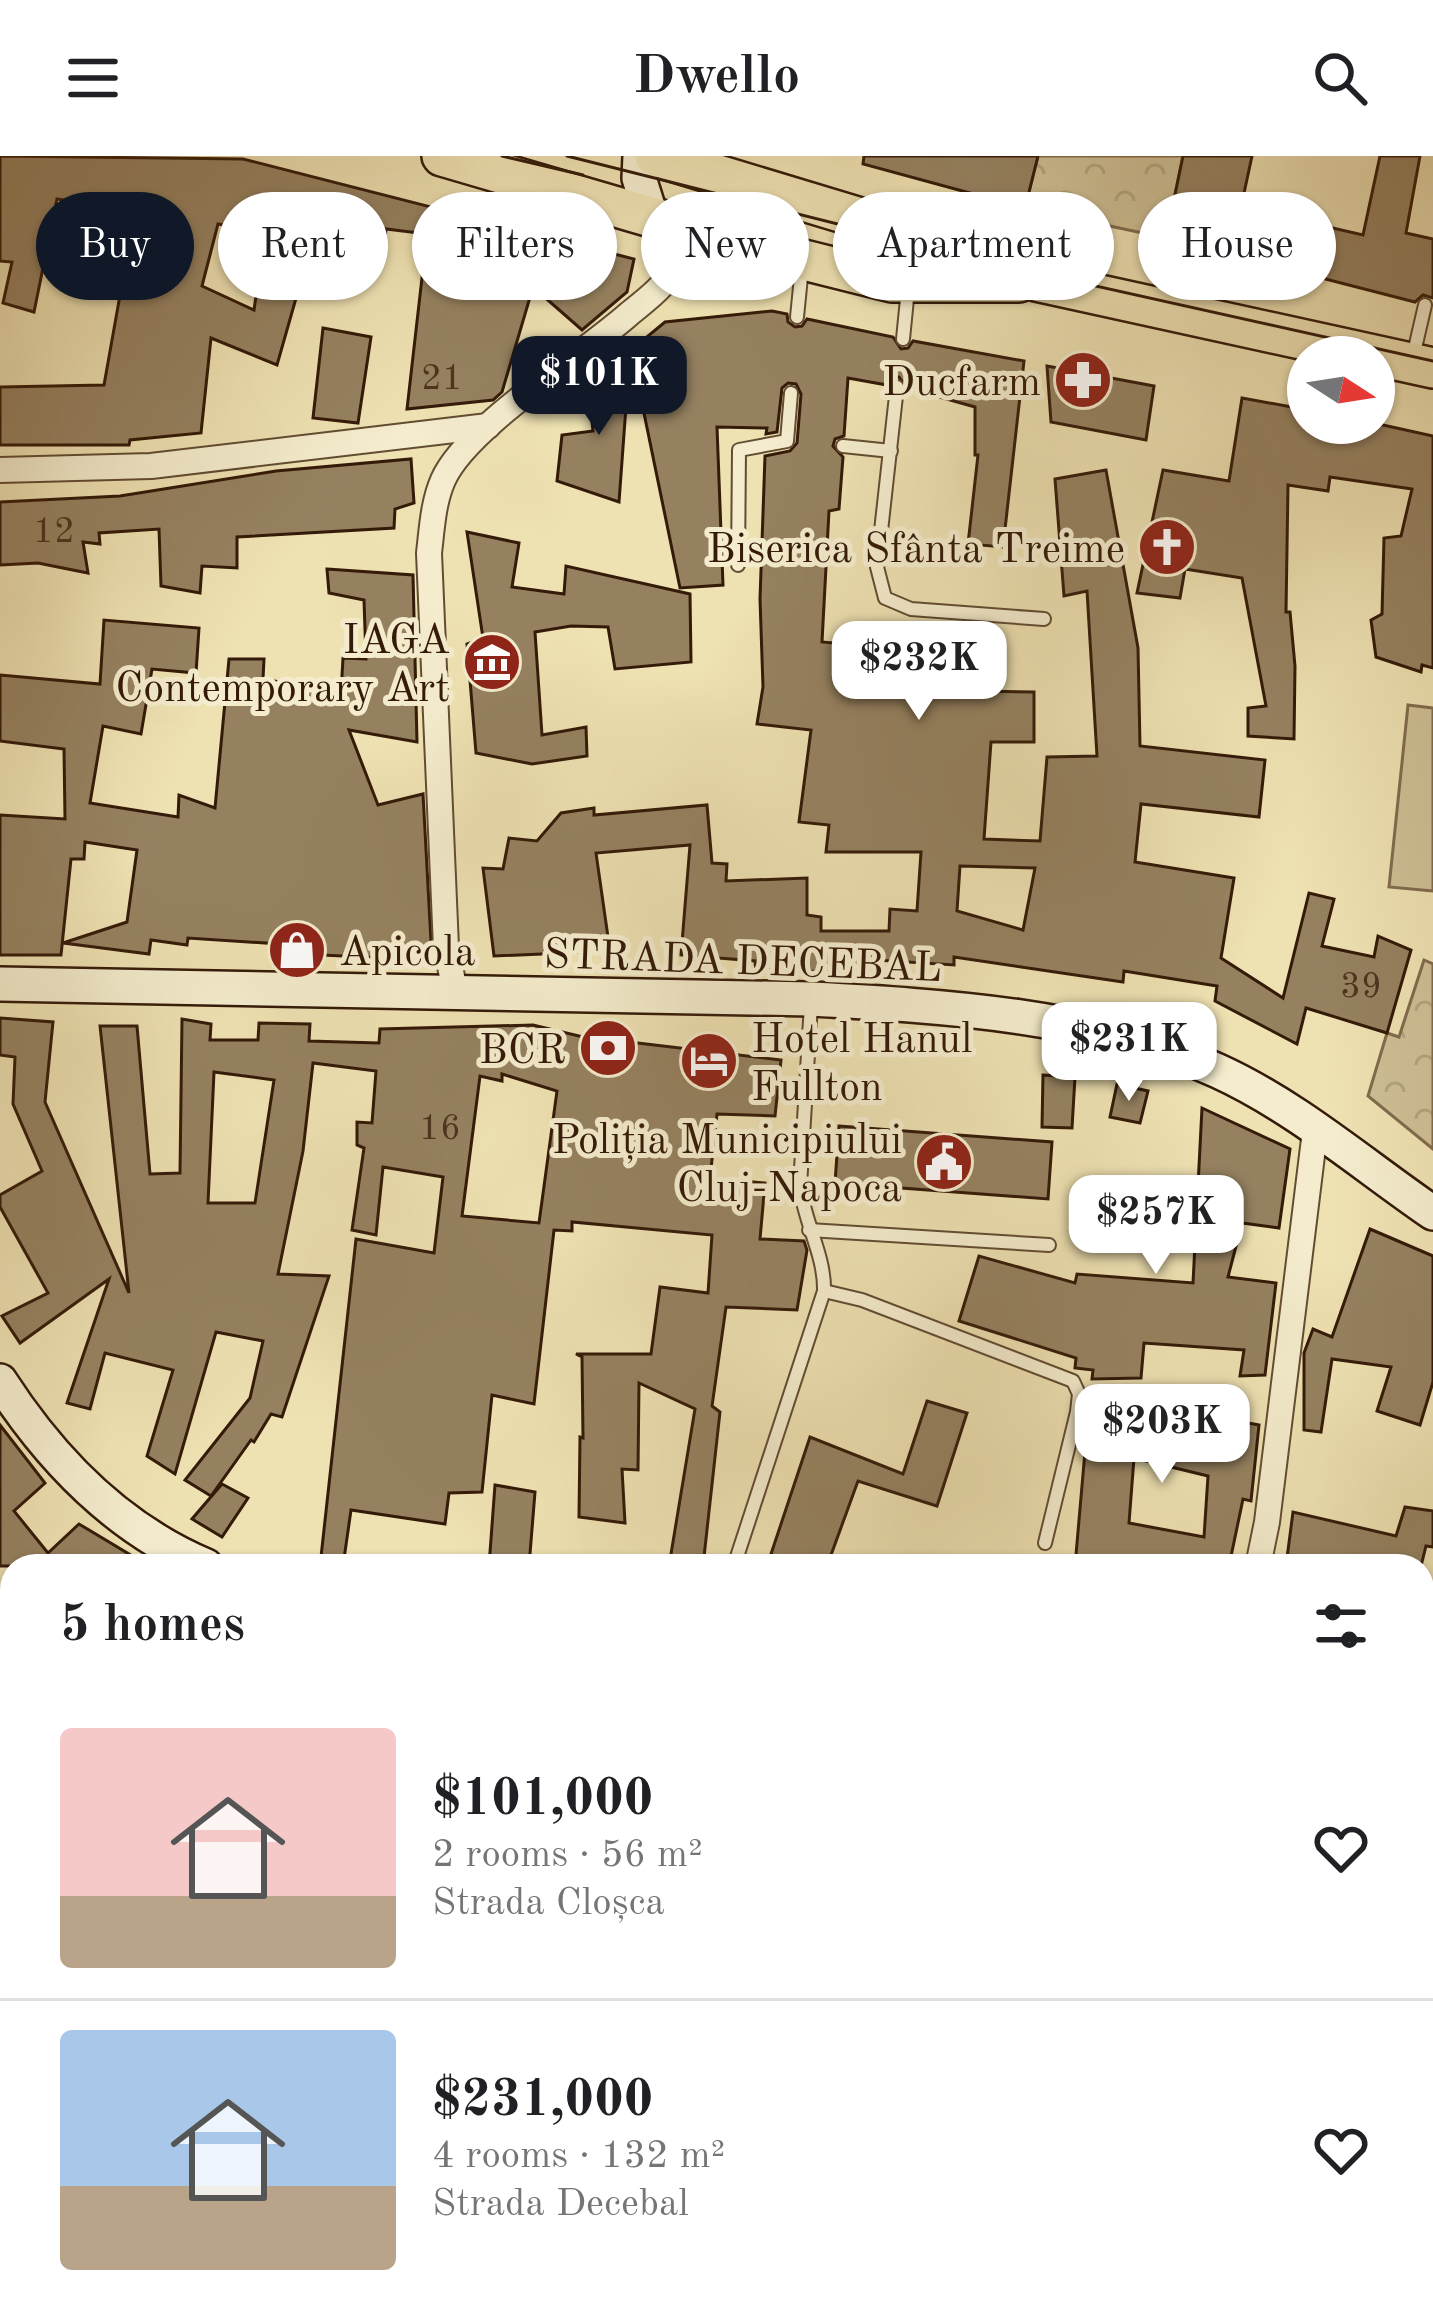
<!DOCTYPE html>
<html lang="en">
<head>
<meta charset="utf-8">
<style>
  :root { --surface:#fff; --page:#f2f2f2; --text:#202124; --muted:#757577; --line:#e0e0e0; --accent:#111827 }
  body { margin:0; font-family:"Old Standard TT",serif; background:var(--page); color:var(--text); height:100vh; display:flex; flex-direction:column; font-size:45px; white-space:nowrap }
  * { box-sizing:border-box; margin:0 }
  p { font-size:39px; color:var(--muted) }
  .icon { flex:none; width:66px; height:66px; fill:none; stroke:currentColor; stroke-width:2; stroke-linecap:round; stroke-linejoin:round }
  .map { position:relative; flex:1; overflow:hidden }
  .side { position:absolute; left:0px; top:1398px; width:1434px; height:771px; display:flex; flex-direction:column; background:var(--surface); border-radius:36px 36px 0 0; box-shadow:0 3px 9px #0004 }
  .side>* { flex:none }
  .banner { position:absolute; left:36px; top:36px; width:1362px; height:108px; display:flex; gap:24px }
  .needle { width:78px; rotate:102deg }
  .controls { position:absolute; left:1287px; top:180px; display:grid; gap:24px }
  .controls a { display:grid; place-items:center; width:108px; height:108px; border-radius:50%; background:var(--surface); box-shadow:0 3px 9px #0004; font-size:60px }
  .price { position:absolute; translate:-50% -102px; padding:0 27px; border-radius:24px; background:#fff; color:#222; font-size:39px; line-height:78px; filter:drop-shadow(0 3px 6px #0008) }
  .price::after { content:''; position:absolute; left:50%; top:72px; width:36px; height:27px; margin-left:-18px; background:inherit; clip-path:polygon(0 0,100% 0,50% 100%) }
  .price.active { background:var(--accent); color:#fff }
  ul { padding:0; list-style:none }
  li { display:flex; align-items:center; gap:36px; height:300px; padding:0 60px }
  li+li { border-top:3px solid var(--line) }
  li span { display:grid; place-items:center; flex:none; width:336px; height:240px; border-radius:12px; color:#555 }
  li>.icon { margin-inline-start:auto }
  span .icon { width:144px; height:144px; fill:#fffc; stroke-width:1 }
  li b { font-size:51px }
  h2 { display:flex; justify-content:space-between; align-items:center; height:144px; padding:0 60px; font-size:51px }
  .chip { padding:0 42px; border-radius:54px; background:var(--surface); box-shadow:0 3px 9px #0004; font-size:42px; line-height:108px }
  .chip.active { background:var(--accent); color:#fff }
  header { display:flex; justify-content:space-between; align-items:center; height:156px; padding:0 60px; background:var(--surface); font-size:54px; font-weight:600 }
  .map>svg:first-child { display:block }
  .grass { fill:#cebf95; stroke:#816c4e; stroke-width:3 }
  .park { fill:url(#park-crowns); stroke:#816c4e; stroke-width:3 }
  .water { fill:url(#water-ripples); stroke:#7e694b; stroke-width:3 }
  .building { fill:#958160; stroke:#341a08; stroke-width:3; fill-rule:evenodd }
  .lines { fill:none; stroke-linecap:round; stroke-linejoin:round }
  .lane-casing { stroke:#624c32; stroke-width:16 }
  .street-casing { stroke:#624c32; stroke-width:28 }
  .secondary-casing { stroke:#341a08; stroke-width:38 }
  .primary-casing { stroke:#341a08; stroke-width:44 }
  .lane { stroke:#f4eccd; stroke-width:12 }
  .street { stroke:#f4eccd; stroke-width:24 }
  .secondary { stroke:#f4eccd; stroke-width:33 }
  .primary { stroke:#eee1b2; stroke-width:39 }
  .tram { stroke:#341a08; stroke-width:3 }
  .labels { text-anchor:middle; stroke-width:10; stroke-linejoin:round; paint-order:stroke }
  .number-label { font-size:36px; fill:#4c341e }
  .poi-label { font-size:42px; fill:#341a08; stroke:#f4eccd; text-anchor:end }
  .street-label { font-size:42px; fill:#341a08; stroke:#f4eccd }
</style>
</head>
<body>
<header><svg class="icon" aria-label="menu" viewBox="0 0 24 24"><path d="M4 6h16M4 12h16M4 18h16"/></svg>Dwello<svg class="icon" aria-label="search" viewBox="0 0 24 24"><circle cx="10" cy="10" r="6"/><path d="M15 15l6 6"/></svg></header>
<div class="map">
<svg width="1433" height="2168" viewBox="0 0 1433 2168">
  <defs>
    <pattern id="park-crowns" width="20" height="18" patternUnits="userSpaceOnUse" patternTransform="scale(3)"><rect width="20" height="18" fill="#cebf95"/><path d="M2 6a3 3 0 1 1 6 0M12 15a3 3 0 1 1 6 0" fill="none" stroke="#b2a47f"/></pattern>
    <pattern id="water-ripples" width="26" height="14" patternUnits="userSpaceOnUse" patternTransform="scale(3)"><rect width="26" height="14" fill="#af9d78"/><path d="M2 4q2-2 4 0t4 0M15 11q2-2 4 0t4 0" fill="none" stroke="#8f7f60"/></pattern>
  </defs>
  <rect width="100%" height="100%" fill="#eee1b2"/>
  <filter id="stains"><feTurbulence type="fractalNoise" baseFrequency=".00167" numOctaves="4"/><feColorMatrix values="0 0 0 0 .2 0 0 0 0 .09 0 0 0 0 .02 0 0 0 .5 -.17"/></filter>
  <radialGradient id="worn" r=".72"><stop offset=".6" stop-color="#630" stop-opacity="0"/><stop offset="1" stop-color="#630" stop-opacity=".3"/></radialGradient>
  <polygon class="grass" points="1408,549 1433,552 1433,735 1389,731"/>
  <g class="park">
    <polygon points="1038,0 1183,0 1166,82 1025,52"/>
    <polygon points="1424,804 1433,808 1433,993 1368,940 1387,877 1399,881"/>
  </g>
  <g class="water">
    <polygon points="0,1452 12,1470 12,1693 0,1676"/>
    <polygon points="422,2157 748,2157 770,2168 436,2168"/>
  </g>
  <g class="building">
    <path d="M0,0L243,3L634,103L627,136L582,174L533,131L502,236L493,244L407,253L427,78L386,73L382,104L332,93L333,83L314,79L277,209L211,182L201,277L130,284L129,289H0V231L104,229L135,55L57,43L34,156L3,147L12,106L0,105ZM218,68L281,79L283,141L256,140L254,154L202,130Z"/>
    <polygon points="864,0 1038,0 1025,52 863,8"/>
    <polygon points="1183,0 1252,0 1241,51 1363,79 1380,0 1420,0 1406,77 1433,83 1433,142 1423,139 1415,146 1166,82"/>
    <path d="M772,155L787,158L788,166L795,171L802,170L807,163L893,181L901,193L908,192L913,185L1024,205L1003,391L968,388L978,299H975V251L907,232L899,221L892,222L887,229L848,222L844,280L835,283L833,290L843,301L839,353L829,355L822,486L980,500L978,535L1034,536V586H991L984,683L1040,685L1047,601L1097,600L1087,435L1064,440L1055,323L1106,314L1138,492L1140,590L1265,604L1259,661L1141,648L1135,706L1234,722L1221,802L1283,842L1309,737L1334,743L1322,790L1374,801L1378,780L1411,794L1387,877L1306,852L1297,888L1215,845L1217,830L1124,815L1123,826L954,801V809L861,803V814L756,817L755,805L681,799L690,689L596,697L610,795L494,800L483,712L503,713L509,682L537,685L561,657L594,652V659L707,649L712,707L727,708L726,725L807,722V759L821,761V775H889L890,753L917,755L921,696H826L829,669L799,666L811,574L757,568L763,531L760,443L765,300L790,295L797,287L801,238L796,228L788,227L782,232L777,276L766,278L767,272L717,271L723,429L680,432L631,194L665,166ZM960,710L1035,712L1023,774L957,755Z"/>
    <polygon points="323,172 371,181 358,267 313,262"/>
    <polygon points="630,196 619,346 557,325 562,279 593,275 588,230"/>
    <polygon points="1047,210 1154,230 1146,284 1051,266"/>
    <polygon points="1242,242 1308,254 1308,267 1374,267 1433,280 1433,512 1422,509 1421,516 1376,501 1371,464 1382,458 1384,382 1401,380 1412,333 1330,321 1328,335 1288,329 1286,456 1290,456 1295,510 1294,583 1248,580 1248,552 1266,550 1242,422 1185,413 1180,442 1137,437 1163,314 1229,325"/>
    <polygon points="411,303 414,347 395,353 394,372 237,381 237,412 202,410 200,437 161,430 159,373 99,377 100,388 83,386 88,417 38,407 0,409 0,346 120,340 276,315"/>
    <polygon points="467,376 519,387 512,431 564,438 566,410 690,438 691,506 615,513 608,471 571,470 535,476 542,579 586,571 587,600 532,608 476,597 467,488 483,482"/>
    <polygon points="327,413 413,419 417,586 349,574 378,649 423,638 432,804 321,799 278,802 279,788 188,782 187,789 151,784 149,798 63,787 127,766 137,694 85,686 84,703 71,703 61,799 0,799 0,659 65,663 64,593 0,585 0,519 100,528 104,464 199,472 196,517 152,513 141,578 103,570 90,647 178,661 179,639 215,652 229,503 264,503 263,523 341,537 343,502 366,503 364,444 329,437"/>
    <path d="M0,862L53,866L45,946L129,1137L100,870H137L150,1018L180,1017L182,863L211,868L210,884H258L259,867L310,868L309,885L379,887L380,873L533,869L579,880L781,904L775,960L717,958L710,1022L765,1027L760,1083L804,1085L807,1094L797,1154L726,1151L712,1250L720,1256L703,1410H669L695,1253L639,1227L638,1314L622,1313L625,1367L579,1361L580,1281L583,1282L582,1201L576,1198H651L660,1131L708,1137L712,1079L572,1066V1075L554,1074L534,1248L492,1239L482,1336L449,1337L445,1368L351,1354L343,1410H320L356,1083L434,1097L443,1021L383,1011L376,1079L352,1074L364,992L357,989V966L372,967L376,915L313,907L303,995L278,1118L329,1120L282,1261L271,1258L254,1286L251,1284L211,1340L185,1324L250,1242L263,1185L216,1176L175,1318L147,1300L173,1214L105,1197L90,1253L67,1247L109,1123L20,1187L2,1160L48,1137L0,1051V1039L42,1015L13,948L15,901L0,899ZM214,916L274,924L255,1047H208ZM502,918L557,935L539,1067L462,1060L480,920L502,925Z"/>
    <polygon points="1043,919 1075,921 1072,972 1042,971"/>
    <polygon points="1117,928 1148,935 1140,967 1110,961"/>
    <polygon points="1202,952 1290,993 1279,1072 1242,1067 1228,1121 1276,1127 1265,1219 1240,1220 1244,1194 1144,1187 1141,1222 1092,1223 1093,1214 1075,1212 1076,1202 959,1165 979,1100 1075,1127 1077,1118 1193,1127"/>
    <polygon points="839,970 1052,986 1048,1043 835,1027"/>
    <polygon points="1370,1073 1433,1100 1433,1226 1420,1269 1377,1255 1391,1211 1332,1203 1321,1276 1304,1274 1304,1197 1313,1173 1332,1181"/>
    <path d="M1090,1238L1259,1269L1251,1345L1243,1343L1229,1410H1075ZM1134,1302L1208,1320L1204,1381L1129,1367Z"/>
    <polygon points="927,1245 967,1257 937,1350 858,1325 827,1410 767,1410 810,1281 903,1318"/>
    <polygon points="0,1269 45,1327 14,1355 48,1397 79,1368 149,1410 0,1410"/>
    <polygon points="222,1328 248,1342 222,1381 192,1363"/>
    <polygon points="495,1329 535,1336 529,1410 489,1410"/>
    <polygon points="1405,1351 1433,1355 1433,1391 1426,1390 1421,1410 1321,1410 1287,1402 1293,1356 1396,1380"/>
  </g>
  <g class="lines">
    <g class="lane-casing">
      <g id="lane">
        <polyline points="797,161 802,111"/>
        <polyline points="903,183 908,133"/>
        <polyline points="1413,201 1425,149"/>
        <polyline points="897,231 877,411 885,442 911,453 1044,463"/>
        <polyline points="843,290 891,295"/>
        <polyline points="738,409 739,294 787,285 791,237"/>
        <polyline points="809,1074 1049,1089"/>
        <polyline points="824,1135 862,1144 1073,1225 1079,1238 1077,1256 1045,1387"/>
        <path d="M734,1410L824,1135C825,1099 804,1066 800,1030L811,848"/>
      </g>
    </g>
    <g class="street-casing">
      <g id="street">
        <polyline points="0,314 151,310 488,270"/>
        <path d="M456,840L446,791L429,397C432,372 433,347 443,324C466,271 582,200 629,158C648,142 670,128 676,103L652,62"/>
        <polyline points="1258,1410 1267,1366 1315,975"/>
        <polyline points="0,1934 12,1978"/>
      </g>
    </g>
    <g class="secondary-casing">
      <g id="secondary">
        <polyline points="640,0 639,22 651,60"/>
        <path d="M0,828L811,843C943,850 1096,859 1218,915C1295,950 1363,1009 1433,1057"/>
        <path d="M0,1225C51,1304 118,1373 206,1410"/>
        <polyline points="1422,1822 1433,1825"/>
        <polyline points="0,2132 12,2134"/>
        <polyline points="112,2157 139,2168"/>
        <polyline points="1347,2168 1348,2157"/>
      </g>
    </g>
    <g class="primary-casing">
      <g id="primary">
        <polyline points="442,0 764,94 892,126 1019,126"/>
        <polyline points="655,0 910,77 1036,125 1433,212"/>
      </g>
    </g>
    <use href="#lane" class="lane"/>
    <use href="#street" class="street"/>
    <use href="#secondary" class="secondary"/>
    <use href="#primary" class="primary"/>
    <g class="tram">
      <polyline points="502,0 583,19"/>
      <polyline points="567,0 1001,109 1433,205"/>
    </g>
  </g>
  <defs>
    <g id="pharmacy-disc" transform="scale(3)"><circle r="9.5" fill="#8f2418" stroke="#f4eccd"/><path d="M-2-6h4v4h4v4h-4v4h-4v-4h-4v-4h4Z" fill="#fff"/></g>
    <g id="church-disc" transform="scale(3)"><circle r="9.5" fill="#8f2418" stroke="#f4eccd"/><path d="M-1.2-6h2.4v3.5h3.3v2.4h-3.3V6h-2.4V-.1h-3.3v-2.4h3.3Z" fill="#fff"/></g>
    <g id="museum-disc" transform="scale(3)"><circle r="9.5" fill="#8f2418" stroke="#f4eccd"/><path d="M0-6L6-3V-2H-6V-3ZM-5-1h2V3h-2ZM-1-1h2V3h-2ZM3-1h2V3H3ZM-6 4H6V6H-6Z" fill="#fff"/></g>
    <g id="shop-disc" transform="scale(3)"><circle r="9.5" fill="#8f2418" stroke="#f4eccd"/><path d="M-5-2.5h2.3a2.7 3.5 0 0 1 5.4 0H5L5.5 6h-11ZM-1.5-2.5h3a1.5 2.3 0 0 0-3 0Z" fill="#fff"/></g>
    <g id="bank-disc" transform="scale(3)"><circle r="9.5" fill="#8f2418" stroke="#f4eccd"/><path d="M-6-4H6V4H-6ZM0-2.3a2.3 2.3 0 1 0 0 4.6a2.3 2.3 0 1 0 0-4.6Z" fill="#fff"/></g>
    <g id="hotel-disc" transform="scale(3)"><circle r="9.5" fill="#8f2418" stroke="#f4eccd"/><path d="M-6-4.5h1.5V1H6V5H4.5V3h-9V5H-6ZM-4 0a1.8 1.8 0 1 1 3.6 0ZM.5 0V-2.5h3Q6-2.5 6 0Z" fill="#fff"/></g>
    <g id="civic-disc" transform="scale(3)"><circle r="9.5" fill="#8f2418" stroke="#f4eccd"/><path d="M-.6-6.5H3V-4.5H.6V-3L4-1V1h2V6H-6V1h2V-1L-.6-3ZM-1.2 2.5V6h2.4V2.5Z" fill="#fff"/></g>
  </defs>
  <g fill-rule="evenodd">
    <use href="#pharmacy-disc" x="1083" y="224"/>
    <use href="#church-disc" x="1167" y="391"/>
    <use href="#museum-disc" x="492" y="506"/>
    <use href="#shop-disc" x="297" y="794"/>
    <use href="#bank-disc" x="608" y="892"/>
    <use href="#hotel-disc" x="709" y="905"/>
    <use href="#civic-disc" x="944" y="1006"/>
  </g>
  <g class="labels">
    <g class="number-label">
      <text x="442" y="233">21</text>
      <text x="54" y="386">12</text>
      <text x="1361" y="841">39</text>
      <text x="440" y="983">16</text>
    </g>
    <g class="poi-label">
      <text x="1041" y="239">Ducfarm</text>
      <text x="1125" y="406">Biserica Sfânta Treime</text>
      <text x="450" y="497">IAGA<tspan x="450" dy="48">Contemporary Art</tspan></text>
      <text x="339" y="809" text-anchor="start">Apicola</text>
      <text x="751" y="896" text-anchor="start">Hotel Hanul<tspan x="751" dy="48">Fullton</tspan></text>
      <text x="566" y="907">BCR</text>
      <text x="902" y="997">Poliția Municipiului<tspan x="902" dy="48">Cluj-Napoca</tspan></text>
    </g>
    <g class="street-label">
      <text transform="translate(743 803) rotate(2)" y="15">STRADA DECEBAL</text>
    </g>
  </g>
  <rect width="100%" height="100%" filter="url(#stains)"/>
  <rect width="100%" height="100%" fill="url(#worn)"/>
</svg>
<div class="controls">
<a><svg class="needle" viewBox="-14 -14 28 28"><path d="M0-13l5 13h-10z" fill="#e53935"/><path d="M0 13l5-13h-10z" fill="#757577"/></svg></a>
</div>
<b class="price active" style="left:599px;top:282px">$101K</b>
<b class="price" style="left:919px;top:567px">$232K</b>
<b class="price" style="left:1129px;top:948px">$231K</b>
<b class="price" style="left:1156px;top:1121px">$257K</b>
<b class="price" style="left:1162px;top:1330px">$203K</b>
<div class="banner">
<a class="chip active">Buy</a>
<a class="chip">Rent</a>
<a class="chip">Filters</a>
<a class="chip">New</a>
<a class="chip">Apartment</a>
<a class="chip">House</a>
</div>
<section class="side">
<h2>5 homes<svg class="icon" aria-label="filters" viewBox="0 0 24 24"><path d="M4 7h16M4 17h16"/><circle cx="9" cy="7" r="2"/><circle cx="15" cy="17" r="2"/></svg></h2>
<ul>
<li><span style="background:linear-gradient(#f6c9c9 70%,#b9a48a 0)"><svg class="icon" aria-label="home" viewBox="0 0 24 24"><path d="M3 11l9-7 9 7M6 9v11h12V9"/></svg></span><div><b>$101,000</b><p>2 rooms · 56 m²</p><p>Strada Cloșca</p></div><svg class="icon" aria-label="heart" viewBox="0 0 24 24"><path d="M12 20l-8-8c-3-5 5-10 8-4 3-6 11-1 8 4z"/></svg></li>
<li><span style="background:linear-gradient(#a9c7e8 65%,#b9a48a 0)"><svg class="icon" aria-label="home" viewBox="0 0 24 24"><path d="M3 11l9-7 9 7M6 9v11h12V9"/></svg></span><div><b>$231,000</b><p>4 rooms · 132 m²</p><p>Strada Decebal</p></div><svg class="icon" aria-label="heart" viewBox="0 0 24 24"><path d="M12 20l-8-8c-3-5 5-10 8-4 3-6 11-1 8 4z"/></svg></li>
</ul>
</section>
</div>
</body>
</html>
